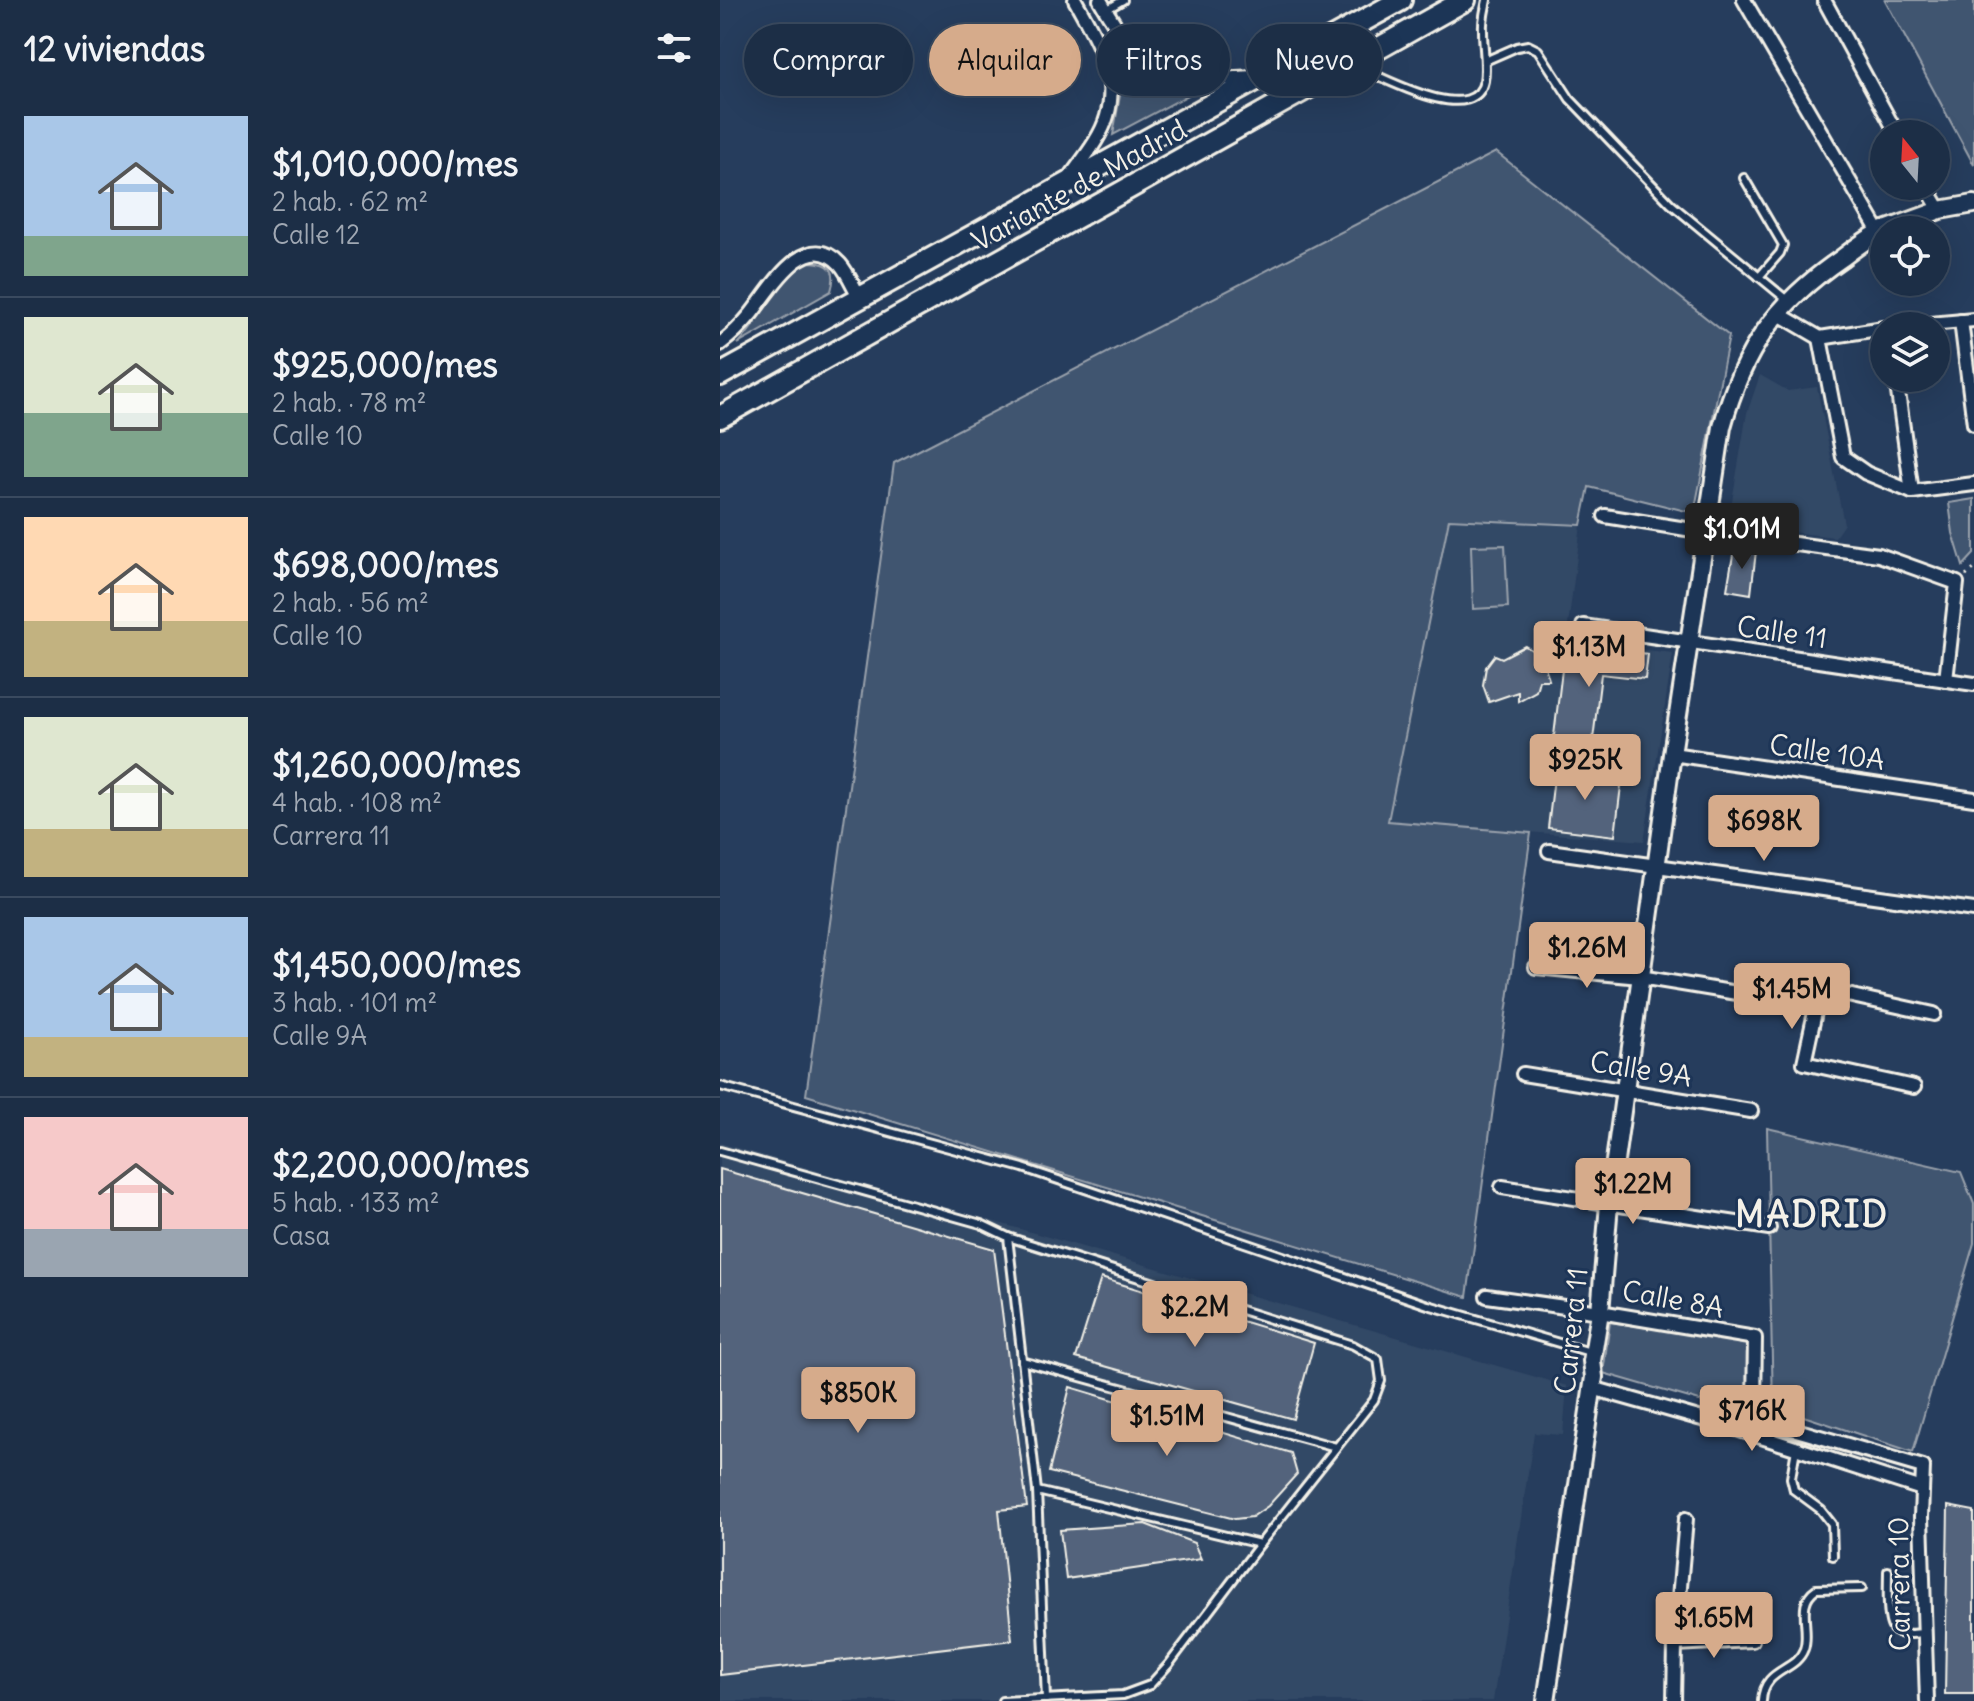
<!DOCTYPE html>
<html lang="es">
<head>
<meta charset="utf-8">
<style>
  :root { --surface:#1c2e46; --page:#293a51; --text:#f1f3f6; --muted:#a0a8b3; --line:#3a4a5f; --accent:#d6ab8b }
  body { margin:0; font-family:Delius,sans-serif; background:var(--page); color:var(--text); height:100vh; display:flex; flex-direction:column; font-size:30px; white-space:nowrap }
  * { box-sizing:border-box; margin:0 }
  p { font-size:26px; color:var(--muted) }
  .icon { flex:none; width:44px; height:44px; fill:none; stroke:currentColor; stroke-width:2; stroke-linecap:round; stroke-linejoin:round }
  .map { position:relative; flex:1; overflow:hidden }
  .side { display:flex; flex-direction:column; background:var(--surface); width:720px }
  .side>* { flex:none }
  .banner { position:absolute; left:24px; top:24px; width:760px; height:72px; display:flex; gap:16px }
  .needle { width:52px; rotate:342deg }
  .tools { position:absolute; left:1150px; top:120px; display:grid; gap:16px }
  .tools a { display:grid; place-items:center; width:80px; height:80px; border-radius:50%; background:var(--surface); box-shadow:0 8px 32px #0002,0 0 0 2px var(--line); font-size:40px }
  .price { position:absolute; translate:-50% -68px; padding:0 18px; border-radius:8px; background:var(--accent); color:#111; font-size:26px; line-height:52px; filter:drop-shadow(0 2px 4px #0008) }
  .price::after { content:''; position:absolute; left:50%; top:48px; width:24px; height:18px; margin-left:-12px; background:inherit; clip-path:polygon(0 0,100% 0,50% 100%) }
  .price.current { background:#222; color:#fff }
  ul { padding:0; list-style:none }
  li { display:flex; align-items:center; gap:24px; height:200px; padding:0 24px }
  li+li { border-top:2px solid var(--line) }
  li span { display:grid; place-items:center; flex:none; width:224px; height:160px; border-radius:0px; color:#555 }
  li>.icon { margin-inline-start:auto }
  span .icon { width:96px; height:96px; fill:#fffc; stroke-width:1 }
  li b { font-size:34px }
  h2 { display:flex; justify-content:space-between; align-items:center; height:96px; padding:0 24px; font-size:34px }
  .pill { padding:0 28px; border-radius:36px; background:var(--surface); box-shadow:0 8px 32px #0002,0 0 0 2px var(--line); font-size:28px; line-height:72px }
  .pill.current { background:var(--accent); color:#111 }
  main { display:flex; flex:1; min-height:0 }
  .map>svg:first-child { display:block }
  .built { fill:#334966 }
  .green { fill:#40546f; stroke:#9aa2ac; stroke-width:2 }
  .building { fill:#52647b; stroke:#f4f1e8; stroke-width:2 }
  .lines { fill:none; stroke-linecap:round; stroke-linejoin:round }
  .service-casing { stroke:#f4f1e8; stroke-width:12 }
  .minor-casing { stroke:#f4f1e8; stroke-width:18 }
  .tertiary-casing { stroke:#f4f1e8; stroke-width:22 }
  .primary-casing { stroke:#f4f1e8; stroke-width:26 }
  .path { stroke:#f4f1e8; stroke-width:3; stroke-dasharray:2 6; stroke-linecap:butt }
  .service { stroke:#1d3557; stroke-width:6 }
  .minor { stroke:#1d3557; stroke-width:12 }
  .tertiary { stroke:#1d3557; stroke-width:16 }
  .primary { stroke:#1d3557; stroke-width:20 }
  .labels { text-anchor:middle; stroke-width:6; stroke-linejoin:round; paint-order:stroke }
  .street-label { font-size:28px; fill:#f4f1e8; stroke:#1d3557 }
  .district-label { font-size:36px; font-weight:bold; letter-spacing:2px; fill:#f4f1e8; stroke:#1d3557 }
</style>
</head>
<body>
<main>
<section class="side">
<h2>12 viviendas<svg class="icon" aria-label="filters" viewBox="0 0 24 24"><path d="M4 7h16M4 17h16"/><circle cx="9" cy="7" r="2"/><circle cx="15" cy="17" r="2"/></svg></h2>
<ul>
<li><span style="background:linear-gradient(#a9c7e8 75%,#7fa58c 0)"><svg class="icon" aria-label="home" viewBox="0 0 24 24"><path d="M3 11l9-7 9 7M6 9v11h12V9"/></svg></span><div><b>$1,010,000/mes</b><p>2 hab. · 62 m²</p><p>Calle 12</p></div></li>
<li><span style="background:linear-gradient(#dfe7d0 60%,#7fa58c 0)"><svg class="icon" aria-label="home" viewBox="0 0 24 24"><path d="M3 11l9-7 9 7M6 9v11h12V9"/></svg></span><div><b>$925,000/mes</b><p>2 hab. · 78 m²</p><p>Calle 10</p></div></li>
<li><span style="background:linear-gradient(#ffd9b3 65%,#c2b280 0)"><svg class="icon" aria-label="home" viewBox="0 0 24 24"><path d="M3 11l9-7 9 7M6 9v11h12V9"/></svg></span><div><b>$698,000/mes</b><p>2 hab. · 56 m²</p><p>Calle 10</p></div></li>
<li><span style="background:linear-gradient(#dfe7d0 70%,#c2b280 0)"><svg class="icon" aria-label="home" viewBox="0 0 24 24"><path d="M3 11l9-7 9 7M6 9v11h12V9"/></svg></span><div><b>$1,260,000/mes</b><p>4 hab. · 108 m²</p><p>Carrera 11</p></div></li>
<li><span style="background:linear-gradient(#a9c7e8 75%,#c2b280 0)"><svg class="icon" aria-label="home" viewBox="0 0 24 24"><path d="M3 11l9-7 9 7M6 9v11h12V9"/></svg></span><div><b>$1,450,000/mes</b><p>3 hab. · 101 m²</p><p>Calle 9A</p></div></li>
<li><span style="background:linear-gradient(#f6c9c9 70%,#9aa5b1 0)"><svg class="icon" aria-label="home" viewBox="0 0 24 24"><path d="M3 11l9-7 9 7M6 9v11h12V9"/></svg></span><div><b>$2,200,000/mes</b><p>5 hab. · 133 m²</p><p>Casa</p></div></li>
</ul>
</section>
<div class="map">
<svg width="1254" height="1701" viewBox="0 0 1254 1701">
  <rect width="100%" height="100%" fill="#263d5d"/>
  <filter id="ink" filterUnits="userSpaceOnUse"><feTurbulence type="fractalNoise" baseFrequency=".0125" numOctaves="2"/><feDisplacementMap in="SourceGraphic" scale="16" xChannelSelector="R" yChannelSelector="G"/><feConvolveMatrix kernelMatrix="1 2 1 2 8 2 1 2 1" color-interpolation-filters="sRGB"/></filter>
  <g filter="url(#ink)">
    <g class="built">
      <polygon points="1040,375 1068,391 1097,387 1124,524 1115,537 1008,525 1027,413"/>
      <polygon points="729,518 861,525 846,641 953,653 924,841 668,821"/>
      <polygon points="0,1143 847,1386 843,1435 814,1433 773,1701 0,1701"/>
    </g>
    <g class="green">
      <polygon points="1165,0 1254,0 1254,165"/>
      <polygon points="391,37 427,76 444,87 474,92 393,135 401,90"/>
      <polygon points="776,152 1009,336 974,513 869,487 861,525 729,519 668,821 811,833 747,1297 86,1095 174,463"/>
      <path d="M90,262C112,263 117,271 111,291L18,344C43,319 56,277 90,262Z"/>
      <polygon points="1254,499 1254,554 1243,566 1233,533 1229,503"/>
      <polygon points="785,545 788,607 753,609 751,546"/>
      <polygon points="1047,1128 1241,1172 1254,1204 1254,1243 1193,1452 1053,1406"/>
      <polygon points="890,1322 1034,1344 1028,1415 883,1373"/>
    </g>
    <g class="building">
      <polygon points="1014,549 1036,551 1031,594 1007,590"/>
      <polygon points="845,645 928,654 925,679 881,674 872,748 833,744"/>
      <polygon points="805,646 822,656 829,680 819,680 816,691 798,701 798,692 769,702 763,685 766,667 775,655 782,658"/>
      <polygon points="835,769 902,777 895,836 828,828"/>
      <polygon points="0,1169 274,1249 307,1507 279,1510 292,1640 0,1675"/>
      <polygon points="381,1278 594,1343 573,1419 356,1358"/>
      <polygon points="350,1387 571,1453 577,1474 548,1506 532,1517 515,1519 329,1472"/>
      <polygon points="1228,1506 1254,1511 1254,1694 1225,1694"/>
      <polygon points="425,1524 474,1543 481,1559 346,1579 340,1530"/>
    </g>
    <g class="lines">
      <g class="service-casing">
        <g id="service">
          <polyline points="386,10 403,0"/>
          <polyline points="765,61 797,47 808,45 818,50 850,99 951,204 1067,300"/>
          <path d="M636,66C660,76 754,129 764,81C767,65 763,48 763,31C762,21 765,10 767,0"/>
          <polyline points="1024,178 1063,245 1060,253 1039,277"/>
          <polyline points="0,1086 303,1168 708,1305 870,1352"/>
          <polyline points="0,1151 261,1224 288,1237 633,1345 658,1359 661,1381 654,1400 540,1544 449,1664 430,1685 403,1695 282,1701"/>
          <polyline points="288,1237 317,1491 326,1699"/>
          <polyline points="302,1361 616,1447"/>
          <polyline points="1076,1449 1071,1478 1074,1490 1101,1510 1112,1524 1113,1556"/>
          <polyline points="317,1491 540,1544"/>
          <path d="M1168,1571C1168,1583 1166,1621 1173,1629C1180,1637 1195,1633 1204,1633"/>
          <path d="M1042,1701C1044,1667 1075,1673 1084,1649C1091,1629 1075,1603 1096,1589L1142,1588"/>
        </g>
      </g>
      <g class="minor-casing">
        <g id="minor">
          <path d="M380,0C423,76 447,83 532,77"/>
          <polyline points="1024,0 1159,232"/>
          <polyline points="1104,0 1177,134"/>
          <path d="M349,179C362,160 381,138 387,116C400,74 374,35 355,0"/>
          <polyline points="1206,186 1220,210"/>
          <polyline points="1057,313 1100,338 1164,328"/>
          <polyline points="1241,321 1254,424"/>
          <polyline points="1188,326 1254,320"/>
          <polyline points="1100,338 1123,457 1146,473 1192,492 1254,484"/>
          <path d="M0,344C12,335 22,325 31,314C49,292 85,226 120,264C128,273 133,286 139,296"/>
          <polyline points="1176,378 1192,492"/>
          <polyline points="885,516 985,532 1159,555 1237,583 1226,680"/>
          <polyline points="863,626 1254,684"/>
          <polyline points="952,754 1254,799"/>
          <polyline points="829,851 1254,910"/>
          <polyline points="816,967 920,977 1096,1006"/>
          <polyline points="803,1074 1031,1111"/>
          <polyline points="1194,1087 1084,1063 1100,989 1214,1014"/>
          <polyline points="782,1187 1049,1228"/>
          <polyline points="767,1296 880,1312 1035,1338 1034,1404 1036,1412 1042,1420 1203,1467 1201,1517 1207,1701"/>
          <polyline points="872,1388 1007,1426 1202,1489"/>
          <polyline points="955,1644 1032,1640"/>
          <polyline points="954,1701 955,1644 966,1519"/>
        </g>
      </g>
      <g class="tertiary-casing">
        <g id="tertiary">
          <polyline points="1165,230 1220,210 1254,204"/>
          <path d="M826,1701L874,1377L872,1361L880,1312L889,1204L952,754L1002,427C1023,350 1056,303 1122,258C1135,248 1149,237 1164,230"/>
        </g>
      </g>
      <g class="primary-casing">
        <g id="primary">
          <polyline points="0,375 681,0"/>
          <polyline points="0,417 745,0"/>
        </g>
      </g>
      <polyline class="path" points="1246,576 1254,569"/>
      <use href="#service" class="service"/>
      <use href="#minor" class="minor"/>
      <use href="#tertiary" class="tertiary"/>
      <use href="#primary" class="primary"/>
    </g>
  </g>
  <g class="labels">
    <g class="street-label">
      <text transform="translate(359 185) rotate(-29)" y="10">Variante de Madrid</text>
      <text transform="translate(1062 632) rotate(8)" y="10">Calle 11</text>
      <text transform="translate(1107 752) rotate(8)" y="10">Calle 10A</text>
      <text transform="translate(921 1069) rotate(9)" y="10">Calle 9A</text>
      <text transform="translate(953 1299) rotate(10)" y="10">Calle 8A</text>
      <text transform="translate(851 1331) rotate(-84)" y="10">Carrera 11</text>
      <text transform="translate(1179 1584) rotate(-91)" y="10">Carrera 10</text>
    </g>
    <g class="district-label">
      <text x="1092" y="1227">MADRID</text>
    </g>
  </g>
</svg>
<div class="tools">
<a><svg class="needle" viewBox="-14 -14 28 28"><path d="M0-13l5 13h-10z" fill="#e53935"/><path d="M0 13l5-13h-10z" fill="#a0a8b3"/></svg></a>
<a><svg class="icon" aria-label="locate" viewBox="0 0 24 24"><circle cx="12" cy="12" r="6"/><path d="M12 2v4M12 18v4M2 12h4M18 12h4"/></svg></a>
<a><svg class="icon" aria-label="layers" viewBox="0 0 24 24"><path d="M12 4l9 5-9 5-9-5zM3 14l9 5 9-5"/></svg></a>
</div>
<b class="price current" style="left:1022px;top:571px">$1.01M</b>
<b class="price" style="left:869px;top:689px">$1.13M</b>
<b class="price" style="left:865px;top:802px">$925K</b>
<b class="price" style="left:1044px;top:863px">$698K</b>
<b class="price" style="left:867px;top:990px">$1.26M</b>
<b class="price" style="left:1072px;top:1031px">$1.45M</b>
<b class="price" style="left:913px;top:1226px">$1.22M</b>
<b class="price" style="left:475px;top:1349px">$2.2M</b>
<b class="price" style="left:138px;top:1435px">$850K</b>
<b class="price" style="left:1032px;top:1453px">$716K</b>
<b class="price" style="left:447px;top:1458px">$1.51M</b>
<b class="price" style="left:994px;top:1660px">$1.65M</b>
<div class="banner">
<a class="pill">Comprar</a>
<a class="pill current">Alquilar</a>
<a class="pill">Filtros</a>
<a class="pill">Nuevo</a>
</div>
</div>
</main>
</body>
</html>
